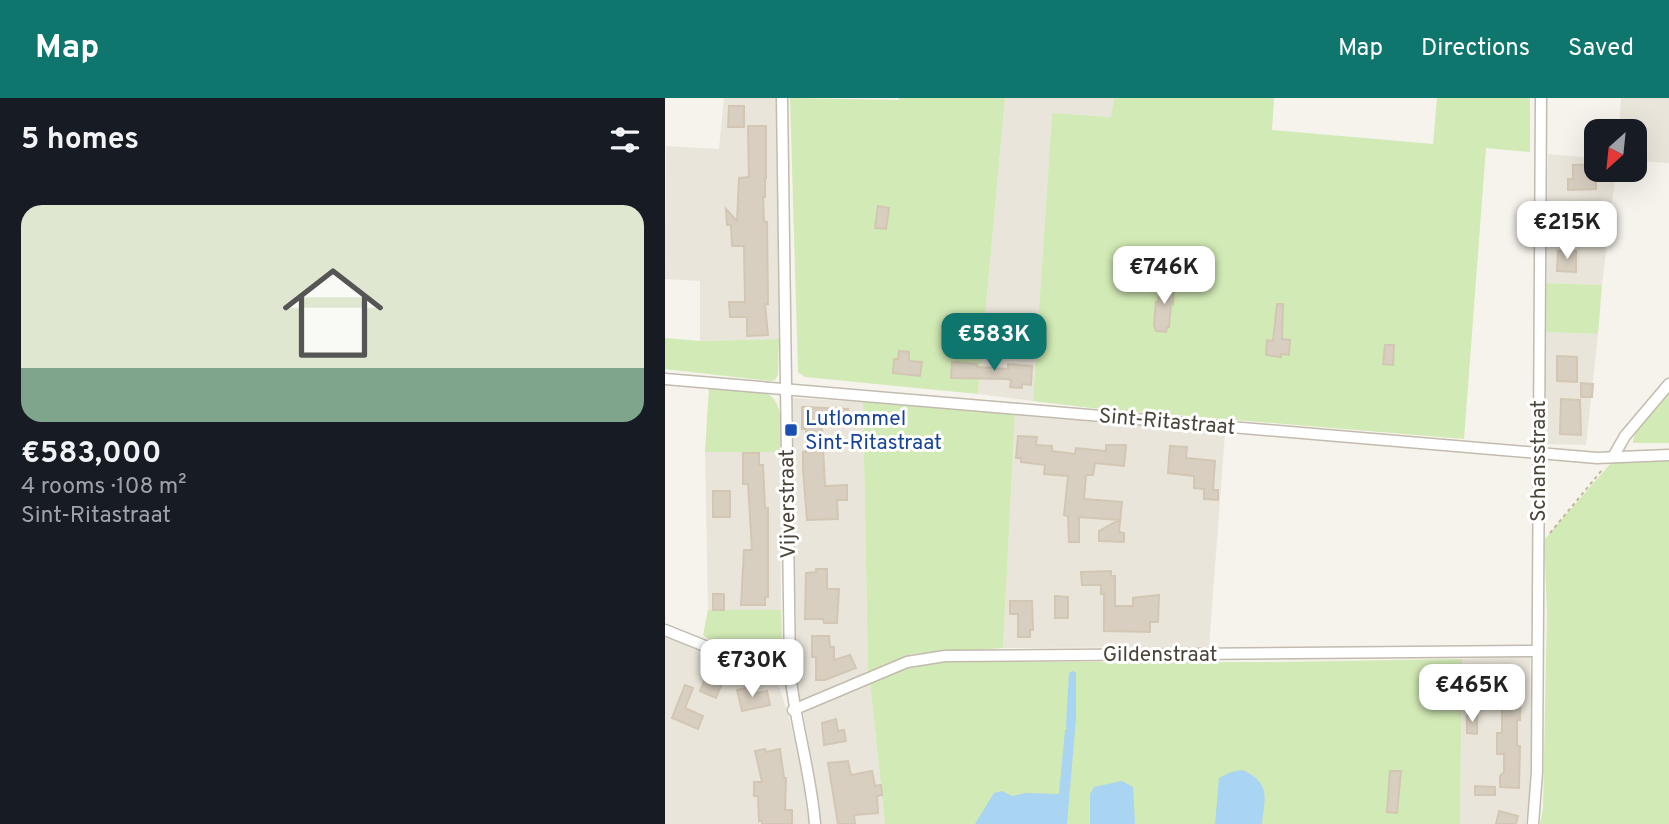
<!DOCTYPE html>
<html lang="en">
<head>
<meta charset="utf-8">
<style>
  :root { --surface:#171b24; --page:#20242c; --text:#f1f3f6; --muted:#9ea1a6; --line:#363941; --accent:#0f766e }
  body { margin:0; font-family:Overpass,sans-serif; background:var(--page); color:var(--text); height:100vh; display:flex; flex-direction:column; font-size:26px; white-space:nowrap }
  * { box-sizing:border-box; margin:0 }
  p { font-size:23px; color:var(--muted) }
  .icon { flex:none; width:38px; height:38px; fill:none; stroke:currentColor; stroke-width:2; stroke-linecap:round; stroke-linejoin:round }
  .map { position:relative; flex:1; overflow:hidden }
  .panel { display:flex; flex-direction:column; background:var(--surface); width:665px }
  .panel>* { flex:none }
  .needle { width:46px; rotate:207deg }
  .controls { position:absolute; left:919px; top:21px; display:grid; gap:14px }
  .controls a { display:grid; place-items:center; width:63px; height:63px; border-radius:14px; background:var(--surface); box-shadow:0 7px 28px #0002; font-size:35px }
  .price { position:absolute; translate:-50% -60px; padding:0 16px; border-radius:14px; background:#fff; color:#222; font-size:23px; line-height:46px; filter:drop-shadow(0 2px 4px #0008) }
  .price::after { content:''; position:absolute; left:50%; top:42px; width:21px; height:16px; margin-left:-10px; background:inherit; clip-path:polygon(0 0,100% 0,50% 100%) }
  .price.active { background:var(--accent); color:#fff }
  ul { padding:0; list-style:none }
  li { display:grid; align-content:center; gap:14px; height:371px; padding:0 21px }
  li+li { border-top:2px solid var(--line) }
  li span { display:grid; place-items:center; height:217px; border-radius:21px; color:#555 }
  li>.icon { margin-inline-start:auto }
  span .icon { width:126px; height:126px; fill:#fffc; stroke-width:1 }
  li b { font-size:30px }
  h2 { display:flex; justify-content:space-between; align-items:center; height:84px; padding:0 21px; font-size:30px }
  header { display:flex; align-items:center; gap:42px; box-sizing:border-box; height:98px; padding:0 35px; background:var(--accent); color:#fff }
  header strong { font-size:33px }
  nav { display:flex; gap:38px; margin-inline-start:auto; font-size:24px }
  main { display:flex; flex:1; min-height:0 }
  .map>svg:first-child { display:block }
  .residential { fill:#eae5da }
  .green { fill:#d2eab5 }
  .water { fill:#a9d4f2 }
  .building { fill:#d8cfc1; stroke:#d3c7b4; stroke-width:2 }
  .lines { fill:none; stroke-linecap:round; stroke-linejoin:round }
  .street-casing { stroke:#c2bbae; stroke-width:13 }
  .path { stroke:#c4b79f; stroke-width:2; stroke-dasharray:3.5 3.5; stroke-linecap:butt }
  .street { stroke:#fff; stroke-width:10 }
  .transit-dot { fill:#1a4fb4; stroke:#fff; stroke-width:2.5 }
  .labels { text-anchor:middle; stroke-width:6; stroke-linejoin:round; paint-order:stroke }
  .transit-label { font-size:21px; fill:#164399; stroke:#fff; text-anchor:start }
  .street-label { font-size:21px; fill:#4b4439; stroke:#fff }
</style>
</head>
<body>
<header>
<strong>Map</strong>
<nav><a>Map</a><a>Directions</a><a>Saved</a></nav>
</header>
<main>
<section class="panel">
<h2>5 homes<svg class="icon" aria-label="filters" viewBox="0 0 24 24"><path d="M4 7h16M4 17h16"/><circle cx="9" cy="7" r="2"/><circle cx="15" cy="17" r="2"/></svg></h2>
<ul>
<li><span style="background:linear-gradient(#dfe7d0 75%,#7fa58c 0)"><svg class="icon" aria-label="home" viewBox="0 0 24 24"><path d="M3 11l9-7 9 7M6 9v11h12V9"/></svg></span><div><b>€583,000</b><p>4 rooms · 108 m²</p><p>Sint-Ritastraat</p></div></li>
</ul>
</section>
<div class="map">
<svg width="1004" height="726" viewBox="0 0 1004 726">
  <rect width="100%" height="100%" fill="#f6f3ec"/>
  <g class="residential">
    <polygon points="59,0 112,0 114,241 35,243 35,183 0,181 1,48 54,51"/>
    <polygon points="340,0 449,0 447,19 387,15 368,303 313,296"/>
    <polygon points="956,0 1004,0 1004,65 970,63 970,33 954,33"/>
    <polygon points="883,56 931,60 931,72 951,72 937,187 880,185"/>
    <polygon points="879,234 933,236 921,347 882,346"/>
    <polygon points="127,300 198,304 203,575 138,604 132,602"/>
    <polygon points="350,315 560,335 544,549 338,550"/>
    <polygon points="40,354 115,354 116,512 43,512"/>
    <polygon points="0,535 110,576 124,619 137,674 144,726 0,726"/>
    <polygon points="865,558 867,694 861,726 795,726 797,561"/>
    <polygon points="205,584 220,726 156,726 138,612"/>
  </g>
  <g class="green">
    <polygon points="125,0 234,2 234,0 340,0 313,296 140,279 133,274"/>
    <polygon points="449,0 609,0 607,32 768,46 772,0 865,0 865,54 821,50 799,341 427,310 368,303 387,15 446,19"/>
    <polygon points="879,185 937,187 933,236 879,234"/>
    <polygon points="0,240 35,243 114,241 113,277 110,282 105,283 0,271"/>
    <path d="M44,289L103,296C121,308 115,335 115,354H40Z"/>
    <path d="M1004,295V345H968C968,330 994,306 1004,295Z"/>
    <polygon points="198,304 350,315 338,550 247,556 203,575"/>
    <polygon points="1004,362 1004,726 875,726 878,710 882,514 879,442 946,365"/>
    <path d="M43,512H116L118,560L111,569C86,565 58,553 38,537Z"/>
    <polygon points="797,561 795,726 220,726 205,584 259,564 608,564"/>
  </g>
  <g class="water">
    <polygon points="408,573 411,575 411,620 402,726 310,726 329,695 337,693 347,698 361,695 394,696 400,632 402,631 401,627 404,575"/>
    <path d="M578,672C606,686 600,699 597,726H550L554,680L566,674Z"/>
    <polygon points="457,683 468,689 470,726 425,726 425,696 429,689"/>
  </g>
  <g class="building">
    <polygon points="64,8 79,8 79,29 63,29"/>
    <polygon points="83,28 101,28 101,80 100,80 100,99 98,99 99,123 102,124 103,206 100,206 103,237 82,238 82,219 65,219 64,204 80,204 79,148 67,148 66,127 62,127 61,111 72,123 74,80 84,79"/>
    <polygon points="931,66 931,91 903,92 903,81 908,81 908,67"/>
    <polygon points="213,108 224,110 221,131 210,130"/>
    <polygon points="894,109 918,110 918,140 906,140 906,135 892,134"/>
    <polygon points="893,153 911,153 911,174 892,173"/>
    <polygon points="498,181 509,182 508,206 506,205 504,229 502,229 501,234 491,233 489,227 491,204 493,205 494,194 497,194"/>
    <polygon points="612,206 618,206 617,241 625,242 624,257 616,256 616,259 601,257 602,242 608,243"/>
    <polygon points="346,218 367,220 365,240 344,238"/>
    <polygon points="720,247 729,247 728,267 718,266"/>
    <polygon points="234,253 244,254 244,263 257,264 255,278 228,275 229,261 233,261"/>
    <polygon points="892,258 912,259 912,284 892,283"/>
    <polygon points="287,264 312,266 312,269 343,271 343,266 367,268 366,287 357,286 357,290 345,289 346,282 342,281 286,280"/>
    <polygon points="916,285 928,286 927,299 916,299"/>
    <polygon points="896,301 915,302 916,337 895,336"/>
    <polygon points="137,309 183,311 183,323 159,324 157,330 160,388 182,387 182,402 172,402 173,421 142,422 138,371 138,354 141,354 141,331 137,331"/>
    <polygon points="353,338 372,339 371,347 387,348 387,353 410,356 411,350 441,353 441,347 461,347 459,368 430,365 428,377 421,377 419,401 457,404 454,434 459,435 459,444 434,443 434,433 454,422 414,419 414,444 404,444 403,418 399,417 403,378 379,376 380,367 356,364 356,360 351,360"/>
    <polygon points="505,348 522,349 521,360 550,363 548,392 553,392 553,402 539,401 539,391 529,390 529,378 503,375"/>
    <polygon points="78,355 94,355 94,367 98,367 100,410 103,410 103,499 100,499 100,507 76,507 79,452 87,452 83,386 78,386"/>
    <rect x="48" y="393" width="17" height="26"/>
    <polygon points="151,471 162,471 162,491 174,491 172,525 159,525 158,521 140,521 141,475 151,474"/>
    <polygon points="446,473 446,478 450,478 450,508 468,508 468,500 494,497 493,524 485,524 485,534 439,533 439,496 436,496 436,487 417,487 416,474"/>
    <rect x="48" y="496" width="11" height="16"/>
    <polygon points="390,498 403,499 403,520 390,520"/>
    <polygon points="345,503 367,503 368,532 365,532 365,539 353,539 353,516 345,516"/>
    <polygon points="147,538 164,538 165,549 169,549 169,562 185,557 191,570 160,582 151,582 151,559 147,559"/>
    <polygon points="834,571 856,571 855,622 852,622 852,648 855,648 854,690 835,689 835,678 839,674 839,656 832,656 832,635 837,635 837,611 808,611 808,586 830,586 830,578 834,578"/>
    <polygon points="43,573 59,580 51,600 35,593"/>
    <polygon points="20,587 28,590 20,610 38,618 33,631 7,620"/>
    <polygon points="86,589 88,596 102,593 105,607 77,613 72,592"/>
    <polygon points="802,617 812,617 812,636 802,635"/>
    <polygon points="171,621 173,633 179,632 181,643 159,647 157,625"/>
    <polygon points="100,651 101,654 115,651 119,680 121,680 120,712 127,712 127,726 97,726 97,723 94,723 93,698 89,698 89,684 97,684 90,653"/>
    <polygon points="183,663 186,677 207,673 210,688 216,687 217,697 212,698 213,715 189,717 190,726 173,726 163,665"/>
    <polygon points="725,673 736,673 732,715 722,714"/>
    <polygon points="810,688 830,689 830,697 810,697"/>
    <polygon points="834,713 853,718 851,726 831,726"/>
  </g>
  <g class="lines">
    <g class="street-casing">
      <g id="street">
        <path d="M117,0L125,574C130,625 146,675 150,726"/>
        <polyline points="0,281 932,360 1004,357"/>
        <polyline points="948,359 960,338 1004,286"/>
        <polyline points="0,532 95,570 125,574"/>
        <polyline points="128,612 242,564 280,558 872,553"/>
        <polyline points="868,726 872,674 876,0"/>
      </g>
    </g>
    <polyline class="path" points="885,435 937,372"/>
    <use href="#street" class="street"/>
  </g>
  <rect class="transit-dot" x="119" y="325" width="14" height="14" rx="3.5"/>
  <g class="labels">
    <g class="transit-label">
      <text x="140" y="327">Lutlommel<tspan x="140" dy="24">Sint-Ritastraat</tspan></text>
    </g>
    <g class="street-label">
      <text transform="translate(502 323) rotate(5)" y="7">Sint-Ritastraat</text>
      <text transform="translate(873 363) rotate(-90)" y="7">Schansstraat</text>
      <text transform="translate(122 406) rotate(-91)" y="7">Vijverstraat</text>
      <text x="495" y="563">Gildenstraat</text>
    </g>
  </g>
</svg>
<div class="controls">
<a><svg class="needle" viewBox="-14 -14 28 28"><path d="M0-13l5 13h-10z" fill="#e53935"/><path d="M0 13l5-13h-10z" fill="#9ea1a6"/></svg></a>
</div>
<b class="price" style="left:902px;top:163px">€215K</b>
<b class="price" style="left:499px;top:208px">€746K</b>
<b class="price active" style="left:329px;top:275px">€583K</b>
<b class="price" style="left:87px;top:601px">€730K</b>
<b class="price" style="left:807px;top:626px">€465K</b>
</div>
</main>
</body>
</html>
